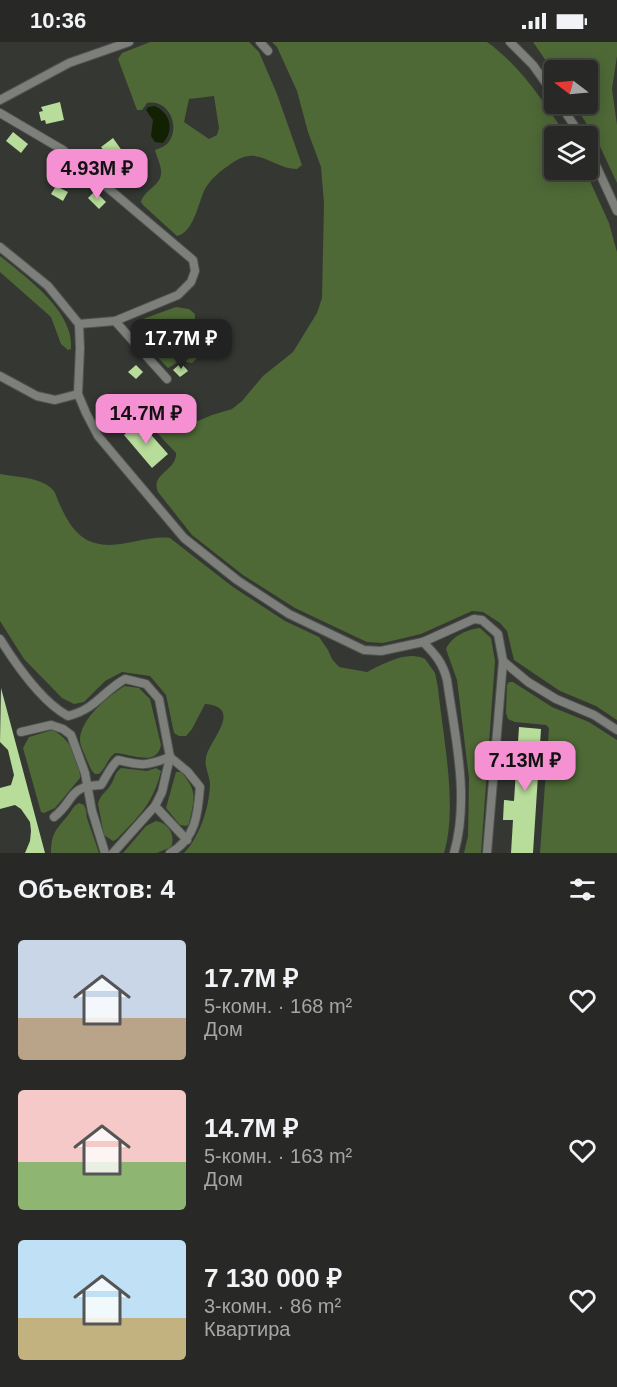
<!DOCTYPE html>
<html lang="ru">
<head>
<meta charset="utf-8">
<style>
  :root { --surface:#282926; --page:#30312e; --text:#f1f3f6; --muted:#a5a6a7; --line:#444543; --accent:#f591d2 }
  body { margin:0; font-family:Arial,sans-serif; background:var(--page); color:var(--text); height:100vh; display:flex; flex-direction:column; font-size:22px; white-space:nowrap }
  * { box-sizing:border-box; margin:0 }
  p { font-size:20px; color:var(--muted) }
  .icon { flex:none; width:33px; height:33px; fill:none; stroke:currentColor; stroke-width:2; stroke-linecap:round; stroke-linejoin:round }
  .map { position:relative; height:811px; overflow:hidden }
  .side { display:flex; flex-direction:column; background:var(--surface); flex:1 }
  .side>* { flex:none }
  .needle { width:39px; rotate:286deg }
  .fabs { position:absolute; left:544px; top:18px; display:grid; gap:12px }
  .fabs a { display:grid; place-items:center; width:54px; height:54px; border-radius:6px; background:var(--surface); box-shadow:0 3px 15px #0003,0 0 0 2px var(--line); font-size:30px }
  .price { position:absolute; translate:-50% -51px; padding:0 14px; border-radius:12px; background:var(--accent); color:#111; font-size:20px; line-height:39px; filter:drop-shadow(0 2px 3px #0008) }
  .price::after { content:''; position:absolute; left:50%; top:36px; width:18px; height:14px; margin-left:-9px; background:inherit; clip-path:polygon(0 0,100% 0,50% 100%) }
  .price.current { background:#222; color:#fff }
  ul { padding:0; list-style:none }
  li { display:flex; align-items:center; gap:18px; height:150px; padding:0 18px }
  li span { display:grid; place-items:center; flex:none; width:168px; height:120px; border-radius:6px; color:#555 }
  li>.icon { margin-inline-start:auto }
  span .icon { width:72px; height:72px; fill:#fffc; stroke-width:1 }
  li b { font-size:26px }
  h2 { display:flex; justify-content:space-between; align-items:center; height:72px; padding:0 18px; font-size:26px }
  .status { display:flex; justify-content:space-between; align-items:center; height:42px; padding:0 30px; background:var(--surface); direction:ltr }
  .status svg { height:16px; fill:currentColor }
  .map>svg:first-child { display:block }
  .green { fill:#4e6836; fill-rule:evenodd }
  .water { fill:#122102 }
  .building { fill:#b8dc9a }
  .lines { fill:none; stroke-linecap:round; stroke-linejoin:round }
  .service-casing { stroke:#525451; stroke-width:10 }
  .service { stroke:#7d7f7b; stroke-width:8 }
</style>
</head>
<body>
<div class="status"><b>10:36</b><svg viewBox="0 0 49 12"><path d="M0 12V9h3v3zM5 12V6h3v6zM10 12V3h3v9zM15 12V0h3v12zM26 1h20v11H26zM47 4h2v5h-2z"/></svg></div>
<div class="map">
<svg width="617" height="811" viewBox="0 0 617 811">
  <rect width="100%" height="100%" fill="#353733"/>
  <g class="green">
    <path d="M150,0H249L259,10L277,52L302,123L297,127C279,127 265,112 249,114C241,115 234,119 228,124C219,130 210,138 205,147C198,161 194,190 177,194L144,164L141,160C144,148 160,144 161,132C162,125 157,116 155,108C160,106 164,105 168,101C181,85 169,57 147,61L142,68H137L118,17L122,11ZM214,54L219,86L217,93L209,97L184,80L189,57Z"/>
    <path d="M272,0H487C522,25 543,60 567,94H555V128H585L609,181L617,210V678L596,664L560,649L514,618L507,589L500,581L483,570L472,569L421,592L383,601L367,600L354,594L295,566L243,533L192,493L158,450C150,431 177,429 176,411L143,376L141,368L149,360H152L186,384L212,373L232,367L242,359L263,334L293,310L317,271L322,256L324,161L321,125L308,90L297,49L277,5Z"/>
    <polygon points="533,0 617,0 617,14 612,47 617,83 617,141 597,98 574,62 588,62 588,28 555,28 555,32"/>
    <path d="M0,214C26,235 75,270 71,307L68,308L61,302L51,275L0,230Z"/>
    <polygon points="176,265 189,267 195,272 194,295 199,308 199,314 192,321 180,319 168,326 137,294 135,287 143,277"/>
    <path d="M0,432C15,435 42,435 53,448C56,451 57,457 59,461C67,478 76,496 95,501C119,508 145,493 170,496L233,545L285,579L319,595L328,608L332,617L339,625L367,630C383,622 407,608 425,617L435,631L438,646C443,695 458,765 444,811H184C200,794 209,766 210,743C210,734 204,725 206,716C208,700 245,665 205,662L192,687L186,694H179L174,691L166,653L150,634L122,630L105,639L84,660L74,662L62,656L24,617L0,579Z"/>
    <path d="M480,586L491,596L495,619L481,811H464L468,794L469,736L457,638L446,607C451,595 467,587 480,586Z"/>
    <polygon points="509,640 513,640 552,665 589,680 617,698 617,811 540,811 549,686 546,683 515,680 508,677 506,671 507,643"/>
    <path d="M125,644L139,646L150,657L161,703C157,726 129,711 115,711C107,717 106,726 99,732H95C90,728 89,722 86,716C84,710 80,704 80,698C80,677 109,653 125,644Z"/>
    <path d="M52,688C69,695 80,717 80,736L55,766L44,771L41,770L23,706L29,695Z"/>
    <path d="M121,726L147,729L156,726L161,729C153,762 139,774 117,797L113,799L104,793L98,762C100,753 105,751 110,744C115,737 114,731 121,726Z"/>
    <path d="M176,730H181C199,750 194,758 189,782L186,784L180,783L166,766Z"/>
    <path d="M79,761L84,763L86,768L87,776L99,811H51C51,790 57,787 69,772C73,767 73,764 79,761Z"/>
    <path d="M156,779C168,781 176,793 171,805L157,811H123L146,784Z"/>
  </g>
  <path class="water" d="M155,64C170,71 175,88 163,101L155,100L151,94L153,78L146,68L148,65Z"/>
  <g class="building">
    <polygon points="60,60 64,78 46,82 45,78 41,79 39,70 43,69 41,65"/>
    <polygon points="13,90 28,102 21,111 6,99"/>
    <polygon points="113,96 125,113 119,118 114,112 109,115 101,105"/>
    <polygon points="56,144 68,150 63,159 51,152"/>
    <polygon points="95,149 106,160 99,167 88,156"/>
    <polygon points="181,321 188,329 180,335 173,328"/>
    <polygon points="136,323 143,330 136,337 128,330"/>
    <polygon points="139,379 168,412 152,426 124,393"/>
    <polygon points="1,646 45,811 25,811 30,799 31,789 30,780 21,767 15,763 0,767 0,746 11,743 14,733 8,708 0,700"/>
    <polygon points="519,685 541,687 533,811 511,811 513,778 503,778 504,758 514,759"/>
  </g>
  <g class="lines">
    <g class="service-casing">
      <g id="service">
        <polyline points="260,0 268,9"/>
        <polyline points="510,0 533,23 555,54"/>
        <polyline points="0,58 69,21 129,0"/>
        <polyline points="560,62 581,94"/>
        <polyline points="0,71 63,108 193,218 195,229 191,240 178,253 115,279 79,282"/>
        <polyline points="588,106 617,169"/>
        <polyline points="0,205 48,244 79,282 80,306 78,352 86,371 98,394 184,496 237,538 289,572 364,608 381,609 423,600 474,577 482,578 498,592 503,619 487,811"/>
        <polyline points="115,279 167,337"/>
        <polyline points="0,334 37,354 55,358 78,352"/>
        <path d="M0,597C15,621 42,660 68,674C96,667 102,650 125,637L146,642L159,657L170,715L188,730L200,745C198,771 196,797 170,811"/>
        <path d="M423,600C435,612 443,621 447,638C455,694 470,756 454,811"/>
        <polyline points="503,619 528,640 556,657 594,673 617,688"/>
        <polyline points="21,690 51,683 63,687 71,693 85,731 92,769 105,811"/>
        <polyline points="155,764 187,798"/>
        <path d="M54,775C75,759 67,744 101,743C107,734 110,725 118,718C142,724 147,724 170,715"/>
        <polyline points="113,811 155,764 162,750 170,715"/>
      </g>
    </g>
    <use href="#service" class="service"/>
  </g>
</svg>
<div class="fabs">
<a><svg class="needle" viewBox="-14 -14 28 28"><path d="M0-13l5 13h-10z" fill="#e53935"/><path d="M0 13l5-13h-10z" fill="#a5a6a7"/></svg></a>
<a><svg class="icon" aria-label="layers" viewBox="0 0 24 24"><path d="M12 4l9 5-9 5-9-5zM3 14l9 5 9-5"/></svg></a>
</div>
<b class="price" style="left:97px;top:158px">4.93M ₽</b>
<b class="price current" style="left:181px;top:328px">17.7M ₽</b>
<b class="price" style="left:146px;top:403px">14.7M ₽</b>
<b class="price" style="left:525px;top:750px">7.13M ₽</b>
</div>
<section class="side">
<h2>Объектов: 4<svg class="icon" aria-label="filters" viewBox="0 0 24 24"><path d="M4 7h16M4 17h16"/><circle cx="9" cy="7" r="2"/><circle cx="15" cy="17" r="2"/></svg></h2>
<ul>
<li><span style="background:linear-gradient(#c9d6e8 65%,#b9a48a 0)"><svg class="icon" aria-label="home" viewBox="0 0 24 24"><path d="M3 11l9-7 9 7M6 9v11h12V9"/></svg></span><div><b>17.7M ₽</b><p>5-комн. · 168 m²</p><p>Дом</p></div><svg class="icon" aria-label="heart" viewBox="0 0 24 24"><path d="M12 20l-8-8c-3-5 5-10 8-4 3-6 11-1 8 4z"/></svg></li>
<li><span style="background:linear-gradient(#f6c9c9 60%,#8fb573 0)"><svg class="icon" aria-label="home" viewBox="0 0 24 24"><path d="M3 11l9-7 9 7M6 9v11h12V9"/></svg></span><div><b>14.7M ₽</b><p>5-комн. · 163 m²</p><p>Дом</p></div><svg class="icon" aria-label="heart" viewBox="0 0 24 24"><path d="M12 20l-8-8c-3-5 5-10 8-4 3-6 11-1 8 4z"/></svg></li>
<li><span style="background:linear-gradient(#bfe0f5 65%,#c2b280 0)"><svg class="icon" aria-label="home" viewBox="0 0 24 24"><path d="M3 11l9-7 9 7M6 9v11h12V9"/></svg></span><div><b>7 130 000 ₽</b><p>3-комн. · 86 m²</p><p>Квартира</p></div><svg class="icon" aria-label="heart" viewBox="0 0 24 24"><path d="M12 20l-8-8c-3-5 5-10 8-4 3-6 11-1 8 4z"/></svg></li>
</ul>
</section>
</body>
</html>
